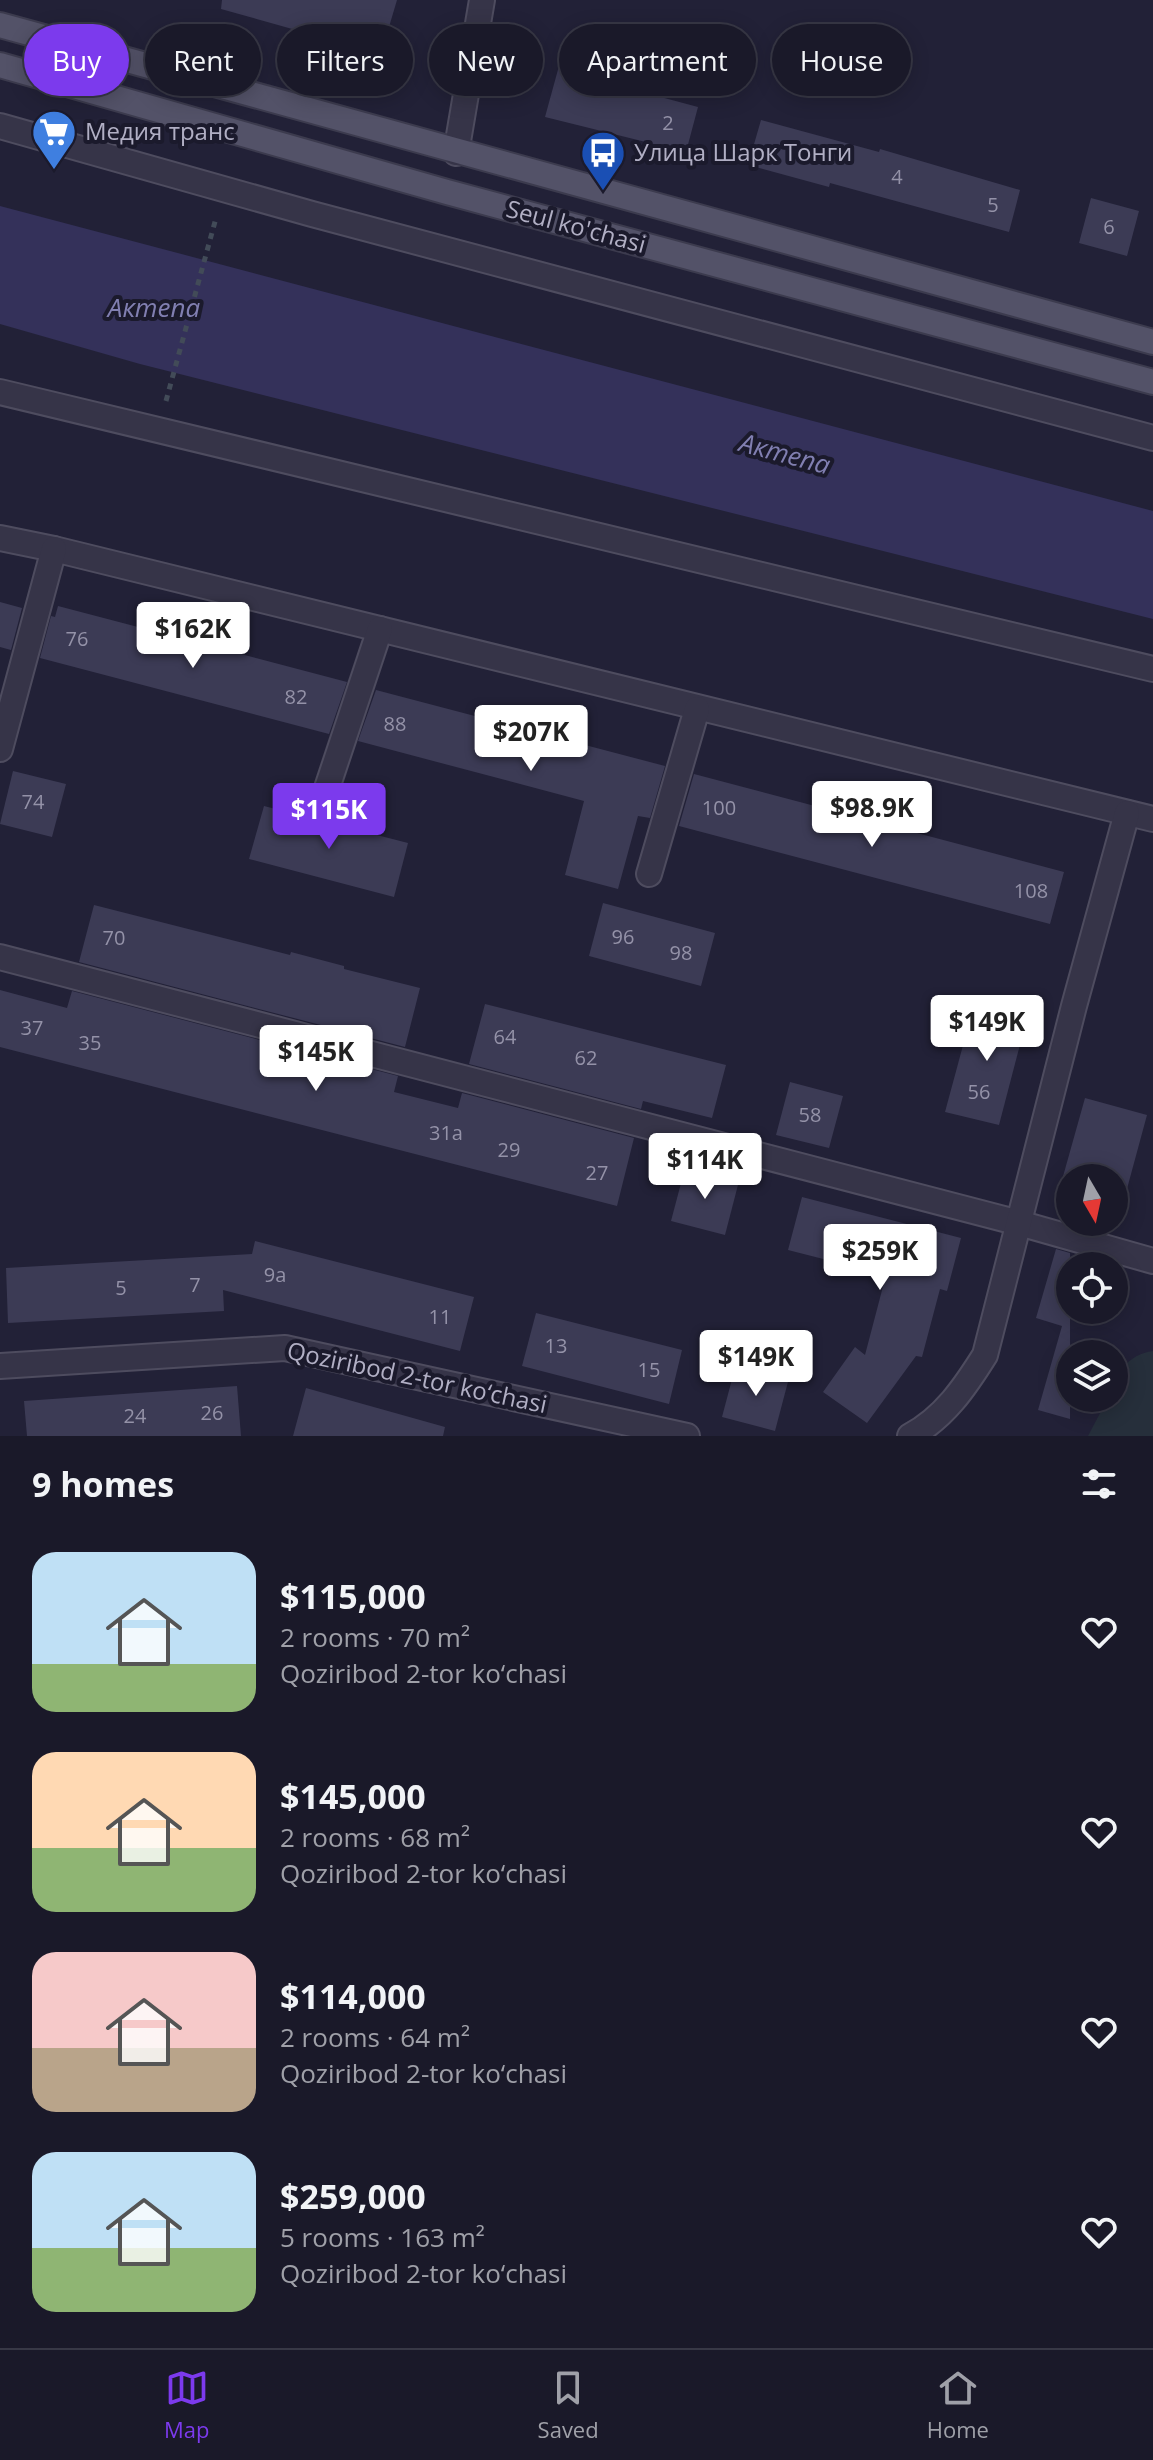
<!DOCTYPE html>
<html lang="en">
<head>
<meta charset="utf-8">
<style>
  :root { --surface:#1a1929; --page:#272635; --text:#f1f3f6; --muted:#9fa0a8; --line:#383846; --accent:#7c3aed }
  body { margin:0; font-family:"Open Sans",sans-serif; background:var(--page); color:var(--text); height:100vh; display:flex; flex-direction:column; font-size:30px; white-space:nowrap }
  * { box-sizing:border-box; margin:0 }
  p { font-size:26px; color:var(--muted) }
  .icon { flex:none; width:44px; height:44px; fill:none; stroke:currentColor; stroke-width:2; stroke-linecap:round; stroke-linejoin:round }
  .map { position:relative; height:1436px; overflow:hidden }
  .sheet { display:flex; flex-direction:column; background:var(--surface); flex:1 }
  .sheet>* { flex:none }
  .guide { position:absolute; left:24px; top:24px; width:1106px; height:72px; display:flex; gap:16px }
  .needle { width:52px; rotate:171deg }
  .controls { position:absolute; left:1056px; top:1164px; display:grid; gap:16px }
  .controls a { display:grid; place-items:center; width:72px; height:72px; border-radius:50%; background:var(--surface); box-shadow:0 4px 20px #0003,0 0 0 2px var(--line); font-size:40px }
  .price { position:absolute; translate:-50% -68px; padding:0 18px; border-radius:8px; background:#fff; color:#222; font-size:26px; line-height:52px; filter:drop-shadow(0 2px 4px #0008) }
  .price::after { content:''; position:absolute; left:50%; top:48px; width:24px; height:18px; margin-left:-12px; background:inherit; clip-path:polygon(0 0,100% 0,50% 100%) }
  .price.on { background:var(--accent); color:#fff }
  ul { padding:0; list-style:none }
  li { display:flex; align-items:center; gap:24px; height:200px; padding:0 32px }
  li span { display:grid; place-items:center; flex:none; width:224px; height:160px; border-radius:24px; color:#555 }
  li>.icon { margin-inline-start:auto }
  span .icon { width:96px; height:96px; fill:#fffc; stroke-width:1 }
  li b { font-size:34px }
  h2 { display:flex; justify-content:space-between; align-items:center; height:96px; padding:0 32px; font-size:34px }
  .tag { padding:0 28px; border-radius:36px; background:var(--surface); box-shadow:0 4px 20px #0003,0 0 0 2px var(--line); font-size:28px; line-height:72px }
  .tag.on { background:var(--accent); color:#fff }
  .menu { display:flex; justify-content:space-around; align-items:center; height:112px; border-top:2px solid var(--line); background:var(--surface); font-size:22px; color:var(--muted) }
  .menu a { display:grid; justify-items:center; gap:4px }
  .menu .on { color:var(--accent) }
  .map>svg:first-child { display:block }
  .green { fill:#262f3b }
  .water { fill:#34315a }
  .building { fill:#3c3b55 }
  .lines { fill:none; stroke-linecap:round; stroke-linejoin:round }
  .minor-casing { stroke:#4e4c5f; stroke-width:28 }
  .major-casing { stroke:#3c3b4e; stroke-width:28 }
  .path { stroke:#424b58; stroke-width:5; stroke-dasharray:6 6; stroke-linecap:butt }
  .minor { stroke:#363448; stroke-width:24 }
  .major { stroke:#535268; stroke-width:24 }
  .labels { text-anchor:middle; stroke-width:8; stroke-linejoin:round; paint-order:stroke }
  .number-label { font-size:20px; fill:#9492a8 }
  .poi-label { font-size:24px; fill:#b1afc4; stroke:#1b1a2c; text-anchor:start }
  .street-label { font-size:24px; fill:#b1afc4; stroke:#1b1a2c }
  .water-label { font-size:26px; font-style:italic; fill:#817fb1; stroke:#1b1a2c }
</style>
</head>
<body>
<div class="map">
<svg width="1153" height="1436" viewBox="0 0 1153 1436">
  <rect width="100%" height="100%" fill="#222137"/>
  <path class="green" d="M1153,1351V1436H1088L1108,1398H1114C1114,1374 1128,1354 1153,1351Z"/>
  <polygon class="water" points="0,206 1153,511 1153,619 140,364 0,324"/>
  <g class="building">
    <polygon points="222,0 397,0 381,54 221,9"/>
    <polygon points="562,55 631,74 627,88 698,107 686,152 545,117"/>
    <polygon points="761,120 879,152 880,149 1020,190 1009,232 830,183 829,187 748,165"/>
    <polygon points="1091,198 1139,211 1127,256 1079,243"/>
    <polygon points="0,602 22,608 11,650 0,647"/>
    <polygon points="58,606 347,682 329,734 40,658 51,616 55,617"/>
    <polygon points="376,690 665,766 650,818 638,816 618,889 565,875 584,801 358,741"/>
    <polygon points="13,771 66,784 52,837 0,824"/>
    <polygon points="694,774 1064,872 1050,924 679,826"/>
    <polygon points="264,806 408,843 394,897 249,859"/>
    <polygon points="603,903 715,933 701,986 589,956"/>
    <polygon points="94,905 290,955 291,952 344,966 344,969 420,988 405,1047 79,962"/>
    <polygon points="0,990 67,1008 72,991 398,1076 394,1092 458,1108 462,1093 634,1138 617,1206 0,1047"/>
    <polygon points="975,1001 1028,1014 999,1125 945,1112"/>
    <polygon points="485,1004 726,1065 712,1118 643,1101 641,1109 469,1064"/>
    <polygon points="790,1082 843,1096 829,1148 776,1135"/>
    <polygon points="1085,1098 1147,1115 1118,1222 1114,1221 1114,1178 1070,1178 1070,1209 1055,1205"/>
    <polygon points="685,1168 739,1181 725,1235 671,1221"/>
    <polygon points="802,1197 961,1238 947,1291 940,1289 922,1357 916,1356 867,1423 823,1392 855,1347 865,1355 886,1275 788,1250"/>
    <polygon points="255,1241 474,1297 460,1351 223,1290 224,1311 8,1323 6,1268 252,1254"/>
    <polygon points="1056,1249 1070,1253 1070,1419 1038,1410 1062,1326 1036,1318"/>
    <polygon points="536,1313 682,1350 669,1404 522,1366"/>
    <polygon points="736,1364 789,1378 775,1431 722,1417"/>
    <polygon points="237,1386 241,1436 27,1436 24,1401"/>
    <polygon points="306,1388 445,1427 443,1436 293,1436"/>
  </g>
  <g class="lines">
    <g class="minor-casing">
      <g id="minor">
        <polyline points="0,126 312,214 1153,438"/>
        <polyline points="456,153 482,0"/>
        <polyline points="0,392 1153,669"/>
        <polyline points="0,538 54,549 1153,819"/>
        <polyline points="0,749 54,549"/>
        <polyline points="324,797 380,629"/>
        <polyline points="649,874 697,709"/>
        <polyline points="0,957 1019,1223 1153,1261"/>
        <polyline points="0,1366 285,1348 687,1436"/>
        <path d="M910,1436C944,1418 965,1387 985,1355L1074,1006L1127,813"/>
      </g>
    </g>
    <g class="major-casing">
      <g id="major">
        <path d="M0,25C384,131 768,238 1153,342"/>
        <polyline points="0,65 447,192 1153,382"/>
      </g>
    </g>
    <polyline class="path" points="166,401 216,218"/>
    <use href="#minor" class="minor"/>
    <use href="#major" class="major"/>
  </g>
  <defs>
    <g id="supermarket-pin" transform="scale(2.3)"><path d="M0 17L-7.5 6A9.5 9.5 0 1 1 7.5 6Z" fill="#3f7fe0" stroke="#1b1a2c"/><path d="M-6-5.5h2.5l.6 2H6L4.5 2H-2.5L-4.4-4H-6ZM-1.5 3.2a1.3 1.3 0 1 0 .1 0ZM3 3.2a1.3 1.3 0 1 0 .1 0Z" fill="#fff"/></g>
    <g id="bus-pin" transform="scale(2.3)"><path d="M0 17L-7.5 6A9.5 9.5 0 1 1 7.5 6Z" fill="#1a4fb4" stroke="#1b1a2c"/><path d="M-5-6H5V4H4V6H2V4H-2V6H-4V4H-5ZM-3.5-4V0h7V-4ZM-3.5 1.2v1.5H-2V1.2ZM2 1.2v1.5H3.5V1.2Z" fill="#fff"/></g>
  </defs>
  <g fill-rule="evenodd">
    <use href="#supermarket-pin" x="54" y="132"/>
    <use href="#bus-pin" x="603" y="153"/>
  </g>
  <g class="labels">
    <g class="number-label">
      <text x="668" y="130">2</text>
      <text x="897" y="184">4</text>
      <text x="993" y="212">5</text>
      <text x="1109" y="234">6</text>
      <text x="77" y="646">76</text>
      <text x="296" y="704">82</text>
      <text x="395" y="731">88</text>
      <text x="33" y="809">74</text>
      <text x="719" y="815">100</text>
      <text x="1031" y="898">108</text>
      <text x="623" y="944">96</text>
      <text x="114" y="945">70</text>
      <text x="681" y="960">98</text>
      <text x="32" y="1035">37</text>
      <text x="505" y="1044">64</text>
      <text x="90" y="1050">35</text>
      <text x="586" y="1065">62</text>
      <text x="979" y="1099">56</text>
      <text x="810" y="1122">58</text>
      <text x="446" y="1140">31а</text>
      <text x="509" y="1157">29</text>
      <text x="597" y="1180">27</text>
      <text x="275" y="1282">9а</text>
      <text x="195" y="1292">7</text>
      <text x="121" y="1295">5</text>
      <text x="440" y="1324">11</text>
      <text x="556" y="1353">13</text>
      <text x="649" y="1377">15</text>
      <text x="212" y="1420">26</text>
      <text x="135" y="1423">24</text>
    </g>
    <g class="poi-label">
      <text x="85" y="140">Медия транс</text>
      <text x="634" y="161">Улица Шарк Тонги</text>
    </g>
    <g class="street-label">
      <text transform="translate(576 227) rotate(15)" y="8">Seul ko'chasi</text>
      <text transform="translate(417 1378) rotate(12)" y="8">Qoziribod 2-tor ko‘chasi</text>
    </g>
    <g class="water-label">
      <text x="154" y="317">Актепа</text>
      <text transform="translate(785 454) rotate(15)" y="9">Актепа</text>
    </g>
  </g>
</svg>
<div class="controls">
<a><svg class="needle" viewBox="-14 -14 28 28"><path d="M0-13l5 13h-10z" fill="#e53935"/><path d="M0 13l5-13h-10z" fill="#9fa0a8"/></svg></a>
<a><svg class="icon" aria-label="locate" viewBox="0 0 24 24"><circle cx="12" cy="12" r="6"/><path d="M12 2v4M12 18v4M2 12h4M18 12h4"/></svg></a>
<a><svg class="icon" aria-label="layers" viewBox="0 0 24 24"><path d="M12 4l9 5-9 5-9-5zM3 14l9 5 9-5"/></svg></a>
</div>
<b class="price" style="left:193px;top:670px">$162K</b>
<b class="price" style="left:531px;top:773px">$207K</b>
<b class="price" style="left:872px;top:849px">$98.9K</b>
<b class="price on" style="left:329px;top:851px">$115K</b>
<b class="price" style="left:987px;top:1063px">$149K</b>
<b class="price" style="left:316px;top:1093px">$145K</b>
<b class="price" style="left:705px;top:1201px">$114K</b>
<b class="price" style="left:880px;top:1292px">$259K</b>
<b class="price" style="left:756px;top:1398px">$149K</b>
<div class="guide">
<a class="tag on">Buy</a>
<a class="tag">Rent</a>
<a class="tag">Filters</a>
<a class="tag">New</a>
<a class="tag">Apartment</a>
<a class="tag">House</a>
</div>
</div>
<section class="sheet">
<h2>9 homes<svg class="icon" aria-label="filters" viewBox="0 0 24 24"><path d="M4 7h16M4 17h16"/><circle cx="9" cy="7" r="2"/><circle cx="15" cy="17" r="2"/></svg></h2>
<ul>
<li><span style="background:linear-gradient(#bfe0f5 70%,#8fb573 0)"><svg class="icon" aria-label="home" viewBox="0 0 24 24"><path d="M3 11l9-7 9 7M6 9v11h12V9"/></svg></span><div><b>$115,000</b><p>2 rooms · 70 m²</p><p>Qoziribod 2-tor ko‘chasi</p></div><svg class="icon" aria-label="heart" viewBox="0 0 24 24"><path d="M12 20l-8-8c-3-5 5-10 8-4 3-6 11-1 8 4z"/></svg></li>
<li><span style="background:linear-gradient(#ffd9b3 60%,#8fb573 0)"><svg class="icon" aria-label="home" viewBox="0 0 24 24"><path d="M3 11l9-7 9 7M6 9v11h12V9"/></svg></span><div><b>$145,000</b><p>2 rooms · 68 m²</p><p>Qoziribod 2-tor ko‘chasi</p></div><svg class="icon" aria-label="heart" viewBox="0 0 24 24"><path d="M12 20l-8-8c-3-5 5-10 8-4 3-6 11-1 8 4z"/></svg></li>
<li><span style="background:linear-gradient(#f6c9c9 60%,#b9a48a 0)"><svg class="icon" aria-label="home" viewBox="0 0 24 24"><path d="M3 11l9-7 9 7M6 9v11h12V9"/></svg></span><div><b>$114,000</b><p>2 rooms · 64 m²</p><p>Qoziribod 2-tor ko‘chasi</p></div><svg class="icon" aria-label="heart" viewBox="0 0 24 24"><path d="M12 20l-8-8c-3-5 5-10 8-4 3-6 11-1 8 4z"/></svg></li>
<li><span style="background:linear-gradient(#bfe0f5 60%,#8fb573 0)"><svg class="icon" aria-label="home" viewBox="0 0 24 24"><path d="M3 11l9-7 9 7M6 9v11h12V9"/></svg></span><div><b>$259,000</b><p>5 rooms · 163 m²</p><p>Qoziribod 2-tor ko‘chasi</p></div><svg class="icon" aria-label="heart" viewBox="0 0 24 24"><path d="M12 20l-8-8c-3-5 5-10 8-4 3-6 11-1 8 4z"/></svg></li>
</ul>
</section>
<nav class="menu">
<a class="on"><svg class="icon" aria-label="map" viewBox="0 0 24 24"><path d="M3 6l6-2 6 2 6-2v14l-6 2-6-2-6 2zM9 4v14M15 6v14"/></svg>Map</a>
<a><svg class="icon" aria-label="saved" viewBox="0 0 24 24"><path d="M7 4h10v16l-5-4-5 4z"/></svg>Saved</a>
<a><svg class="icon" aria-label="home" viewBox="0 0 24 24"><path d="M3 11l9-7 9 7M6 9v11h12V9"/></svg>Home</a>
</nav>
</body>
</html>
